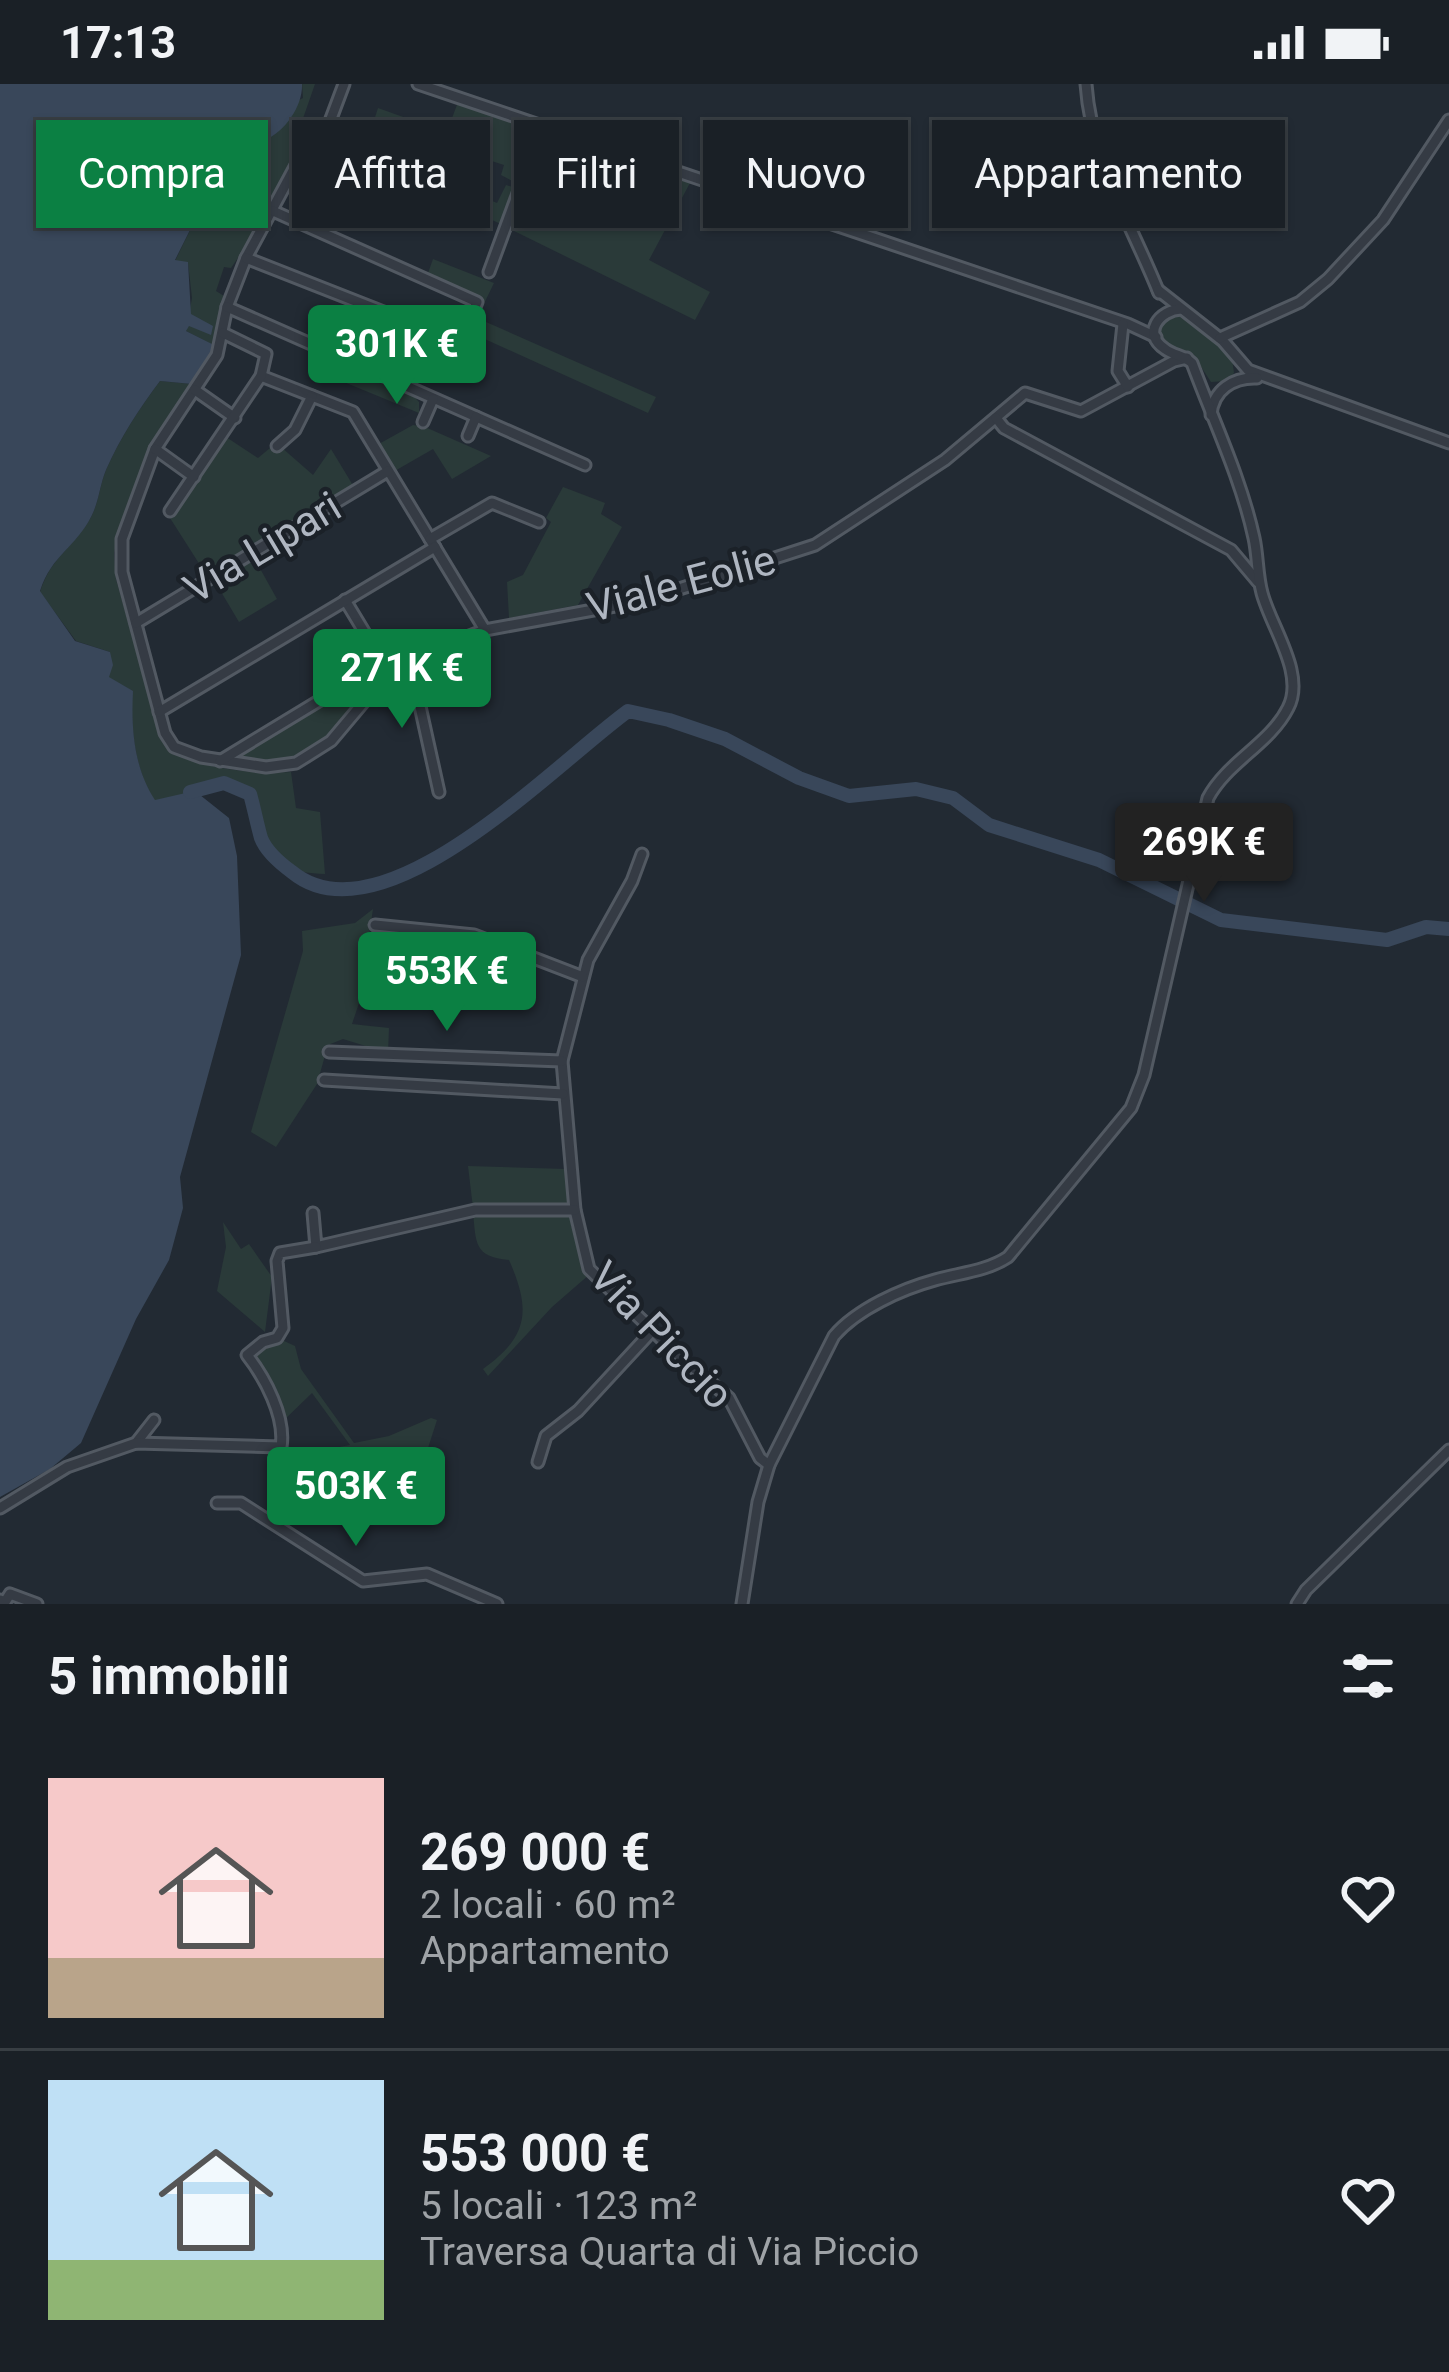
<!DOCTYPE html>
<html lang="it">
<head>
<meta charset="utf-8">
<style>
  :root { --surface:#1a2026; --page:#272d32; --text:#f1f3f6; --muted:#9fa3a7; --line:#383e43; --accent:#0b8043 }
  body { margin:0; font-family:Roboto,sans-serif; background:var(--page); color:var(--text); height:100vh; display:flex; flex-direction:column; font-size:45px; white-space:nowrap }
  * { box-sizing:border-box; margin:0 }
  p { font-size:39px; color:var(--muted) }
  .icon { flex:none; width:66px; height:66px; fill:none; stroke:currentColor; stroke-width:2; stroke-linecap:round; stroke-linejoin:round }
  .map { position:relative; height:1520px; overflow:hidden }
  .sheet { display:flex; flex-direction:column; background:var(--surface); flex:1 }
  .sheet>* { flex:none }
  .top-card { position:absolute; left:36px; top:36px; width:1377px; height:108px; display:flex; gap:24px }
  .price { position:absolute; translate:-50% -102px; padding:0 27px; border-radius:12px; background:var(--accent); color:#fff; font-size:39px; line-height:78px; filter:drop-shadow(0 3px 6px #0008) }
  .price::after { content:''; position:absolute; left:50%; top:72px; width:36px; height:27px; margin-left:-18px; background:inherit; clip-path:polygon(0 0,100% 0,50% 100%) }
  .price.active { background:#222; color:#fff }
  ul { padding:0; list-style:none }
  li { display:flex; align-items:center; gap:36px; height:300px; padding:0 48px }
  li+li { border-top:3px solid var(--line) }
  li span { display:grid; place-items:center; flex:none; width:336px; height:240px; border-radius:0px; color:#555 }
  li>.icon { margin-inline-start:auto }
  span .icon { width:144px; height:144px; fill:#fffc; stroke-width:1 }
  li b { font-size:51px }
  h2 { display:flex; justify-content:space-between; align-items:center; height:144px; padding:0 48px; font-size:51px }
  .pill { padding:0 42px; border-radius:0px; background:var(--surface); box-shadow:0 3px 9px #0004,0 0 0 3px var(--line); font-size:42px; line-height:108px }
  .pill.active { background:var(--accent); color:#fff }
  .status { display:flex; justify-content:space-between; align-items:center; height:84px; padding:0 60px; background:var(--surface); direction:ltr }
  .status svg { height:33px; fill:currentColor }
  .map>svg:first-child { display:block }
  .green { fill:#2a3a39 }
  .water { fill:#39475a }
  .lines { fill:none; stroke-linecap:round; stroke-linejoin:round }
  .river { stroke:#39475a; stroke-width:14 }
  .minor-casing { stroke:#525962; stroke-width:15 }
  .minor { stroke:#353b44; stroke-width:9 }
  .labels { text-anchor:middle; stroke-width:9; stroke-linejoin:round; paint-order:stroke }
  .street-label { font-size:42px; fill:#afb6c1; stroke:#1b2128 }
</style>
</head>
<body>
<div class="status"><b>17:13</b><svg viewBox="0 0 49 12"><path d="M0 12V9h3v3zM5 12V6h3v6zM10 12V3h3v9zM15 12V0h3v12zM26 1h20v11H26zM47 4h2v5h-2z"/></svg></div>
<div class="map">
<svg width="1449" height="1520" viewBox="0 0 1449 1520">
  <rect width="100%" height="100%" fill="#222a33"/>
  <g class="green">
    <polygon points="302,0 315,0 292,66 297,69 264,136 231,184 224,183 216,207 224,212 212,266 211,260 186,247 192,214 188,179 175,177 206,114 228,108 229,76 237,47 303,14"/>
    <path d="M458,18L584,60C572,91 561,95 528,97L530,90L520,86L514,98L501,91L504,81L479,73L473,86L486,92L478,111L497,119L506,101L513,103L501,140L406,98H396L406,72L353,51L354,48L369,52L378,24L420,39L415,52L442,61Z"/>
    <path d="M589,62L691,97L649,176L710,208L695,236L510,145L526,102C565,99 573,99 589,62Z"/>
    <polygon points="433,175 494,199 477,234 656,313 648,329 467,247 480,217 459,202 450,203 427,192"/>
    <polygon points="1174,230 1185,232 1232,274 1234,289 1227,297 1211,298 1194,272 1167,261 1160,248 1165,235"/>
    <polygon points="329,272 406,304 419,318 419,329 322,289"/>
    <path d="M160,297L192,300L152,361L124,430L114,469L116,495L160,652C178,686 256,690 291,688L296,724L320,728L325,790C247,786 273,761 243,710L220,704L155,717C134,685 131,645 132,607L108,593L110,568L76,557L40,508C52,470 75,464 92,431C99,417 100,400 106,386C120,354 139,325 160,297Z"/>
    <polygon points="413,341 425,343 491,372 452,395 433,365 393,388 377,361"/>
    <polygon points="226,353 258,374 270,364 281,363 313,391 331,365 354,403 207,492 170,434"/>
    <polygon points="563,403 605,419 601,430 622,443 578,521 509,534 507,498 523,491 551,438 546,434"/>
    <polygon points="253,472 277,515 239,538 214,496"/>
    <path d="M376,585L381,586L382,591C318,647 337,688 230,675Z"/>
    <polygon points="373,825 359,919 352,940 389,944 388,969 343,955 328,961 317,1000 276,1063 251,1048 303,867 302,847 355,839"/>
    <polygon points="468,1082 566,1085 571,1121 473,1124"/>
    <path d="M473,1128L571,1130L575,1137L571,1138V1143H576L590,1190L552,1223L488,1292L483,1285C529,1252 531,1226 509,1176C474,1173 476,1159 473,1128Z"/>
    <polygon points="223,1138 241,1165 249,1160 272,1193 265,1248 217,1207 226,1163"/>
    <polygon points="282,1256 295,1262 301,1285 354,1359 389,1352 431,1334 437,1336 420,1389 374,1387 324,1376 323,1372 334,1364 350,1361 312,1309 282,1338 251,1270 262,1261"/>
  </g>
  <path class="water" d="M0,0H302C303,21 286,47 265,56C259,59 252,57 245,58L237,48L229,75L240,79L239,108L206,114L175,176L188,178L191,230L213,242L211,251L189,242L186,247L212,260V266L192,300L160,297C139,325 120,354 106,386C100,400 99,417 92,431C76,464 52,470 40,507L75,557L110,568L113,581L109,593L133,607C131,645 134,684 155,716L190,708L200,711L229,734L237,772L241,871L180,1093L183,1124L169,1176L136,1235L81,1359L50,1385L0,1413Z"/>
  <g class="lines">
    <path class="river" d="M190,708L224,699L250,710C254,724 257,740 261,754C266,767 281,780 292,788C382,862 556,679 628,627L669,636L725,655L799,694L849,712L916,705L953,714L989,741L1099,776L1221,836L1387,856L1426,843L1449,845"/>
    <g class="minor-casing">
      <g id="minor">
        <polyline points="344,0 326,48 302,70 246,174 227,223 217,271 155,365 122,455 122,488 165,649 174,663 201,673 266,683 296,679 331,657 389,588 443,562 485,546 642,517 815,461 945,376 1025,309 1081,327 1174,277 1187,274"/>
        <polyline points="418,0 1128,240 1156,253"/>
        <path d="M1086,0C1091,76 1131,139 1159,209"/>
        <polyline points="297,81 389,122"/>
        <polyline points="273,127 477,218 468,239"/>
        <polyline points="246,174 419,242"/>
        <polyline points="489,188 524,93"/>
        <polyline points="1158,206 1223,257 1248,286 1449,359"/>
        <polyline points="227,223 585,381"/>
        <polyline points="1123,240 1118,287 1128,303"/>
        <polyline points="1220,254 1300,218 1328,195 1383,136 1449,36"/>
        <polyline points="261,292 353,328 485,546"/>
        <polyline points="195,306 235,334"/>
        <path d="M1211,331C1213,306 1233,293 1257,294"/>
        <polyline points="996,334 1004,344 1231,466 1258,498"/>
        <polyline points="423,338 433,315"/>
        <polyline points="468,352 476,333"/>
        <polyline points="277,362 295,346 312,312"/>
        <polyline points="155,365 194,393"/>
        <polyline points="170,427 261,292 266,270 223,249"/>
        <polyline points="430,455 492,419 539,438"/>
        <polyline points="345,516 383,579"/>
        <polyline points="136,539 388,387"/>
        <polyline points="410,577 439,708"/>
        <polyline points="159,628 435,463"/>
        <polyline points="220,677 383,578"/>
        <polyline points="642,770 632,797 588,876 562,977 575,1126 589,1185 673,1266 729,1314 760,1374 769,1381"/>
        <polyline points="375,841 474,851 583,893"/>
        <polyline points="329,968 562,977"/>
        <polyline points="324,996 563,1010"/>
        <polyline points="313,1129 316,1163 475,1126 575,1126"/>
        <polyline points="136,1359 154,1336"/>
        <polyline points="538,1378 546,1352 578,1327 652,1247"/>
        <polyline points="217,1419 241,1419 363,1497 427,1490 497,1520"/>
        <path d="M0,1424L67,1383L136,1359L281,1363C286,1333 265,1294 247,1271L263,1258L277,1254L283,1244L277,1177L280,1169L316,1163"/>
        <polyline points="0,1516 5,1518 10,1510 37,1520"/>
        <path d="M742,1520L758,1418L769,1381L834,1252C857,1225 902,1205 935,1196C960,1189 987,1187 1008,1173L1131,1024L1144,991L1208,714C1227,678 1270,660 1288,624C1306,590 1271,543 1262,509C1257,491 1258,472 1254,454C1241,394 1213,336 1192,279C1183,271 1174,272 1165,265C1141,249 1160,226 1181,225"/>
        <polyline points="1297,1520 1306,1506 1449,1366"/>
      </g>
    </g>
    <use href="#minor" class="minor"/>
  </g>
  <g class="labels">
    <g class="street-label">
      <text transform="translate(262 463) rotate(-31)" y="15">Via Lipari</text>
      <text transform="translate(681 499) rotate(-15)" y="15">Viale Eolie</text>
      <text transform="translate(662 1251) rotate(46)" y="15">Via Piccio</text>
    </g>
  </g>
</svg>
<b class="price" style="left:397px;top:323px">301K €</b>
<b class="price" style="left:402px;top:647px">271K €</b>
<b class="price active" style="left:1204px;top:821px">269K €</b>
<b class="price" style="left:447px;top:950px">553K €</b>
<b class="price" style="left:356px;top:1465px">503K €</b>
<div class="top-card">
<a class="pill active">Compra</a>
<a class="pill">Affitta</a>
<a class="pill">Filtri</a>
<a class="pill">Nuovo</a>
<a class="pill">Appartamento</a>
</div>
</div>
<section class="sheet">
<h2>5 immobili<svg class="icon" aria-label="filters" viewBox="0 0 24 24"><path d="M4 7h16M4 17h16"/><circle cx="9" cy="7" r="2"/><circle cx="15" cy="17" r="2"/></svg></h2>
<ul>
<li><span style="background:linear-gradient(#f6c9c9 75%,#b9a48a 0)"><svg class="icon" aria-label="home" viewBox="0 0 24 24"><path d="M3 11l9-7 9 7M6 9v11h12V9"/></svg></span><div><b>269 000 €</b><p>2 locali · 60 m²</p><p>Appartamento</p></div><svg class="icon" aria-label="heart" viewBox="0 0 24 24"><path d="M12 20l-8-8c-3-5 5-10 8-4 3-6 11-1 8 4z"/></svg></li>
<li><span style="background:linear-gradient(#bfe0f5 75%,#8fb573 0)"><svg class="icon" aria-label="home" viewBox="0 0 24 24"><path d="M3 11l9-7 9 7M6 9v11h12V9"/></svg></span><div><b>553 000 €</b><p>5 locali · 123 m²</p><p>Traversa Quarta di Via Piccio</p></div><svg class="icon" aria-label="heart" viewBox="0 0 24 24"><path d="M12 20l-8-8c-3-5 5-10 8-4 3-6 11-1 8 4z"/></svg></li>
</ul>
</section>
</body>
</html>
